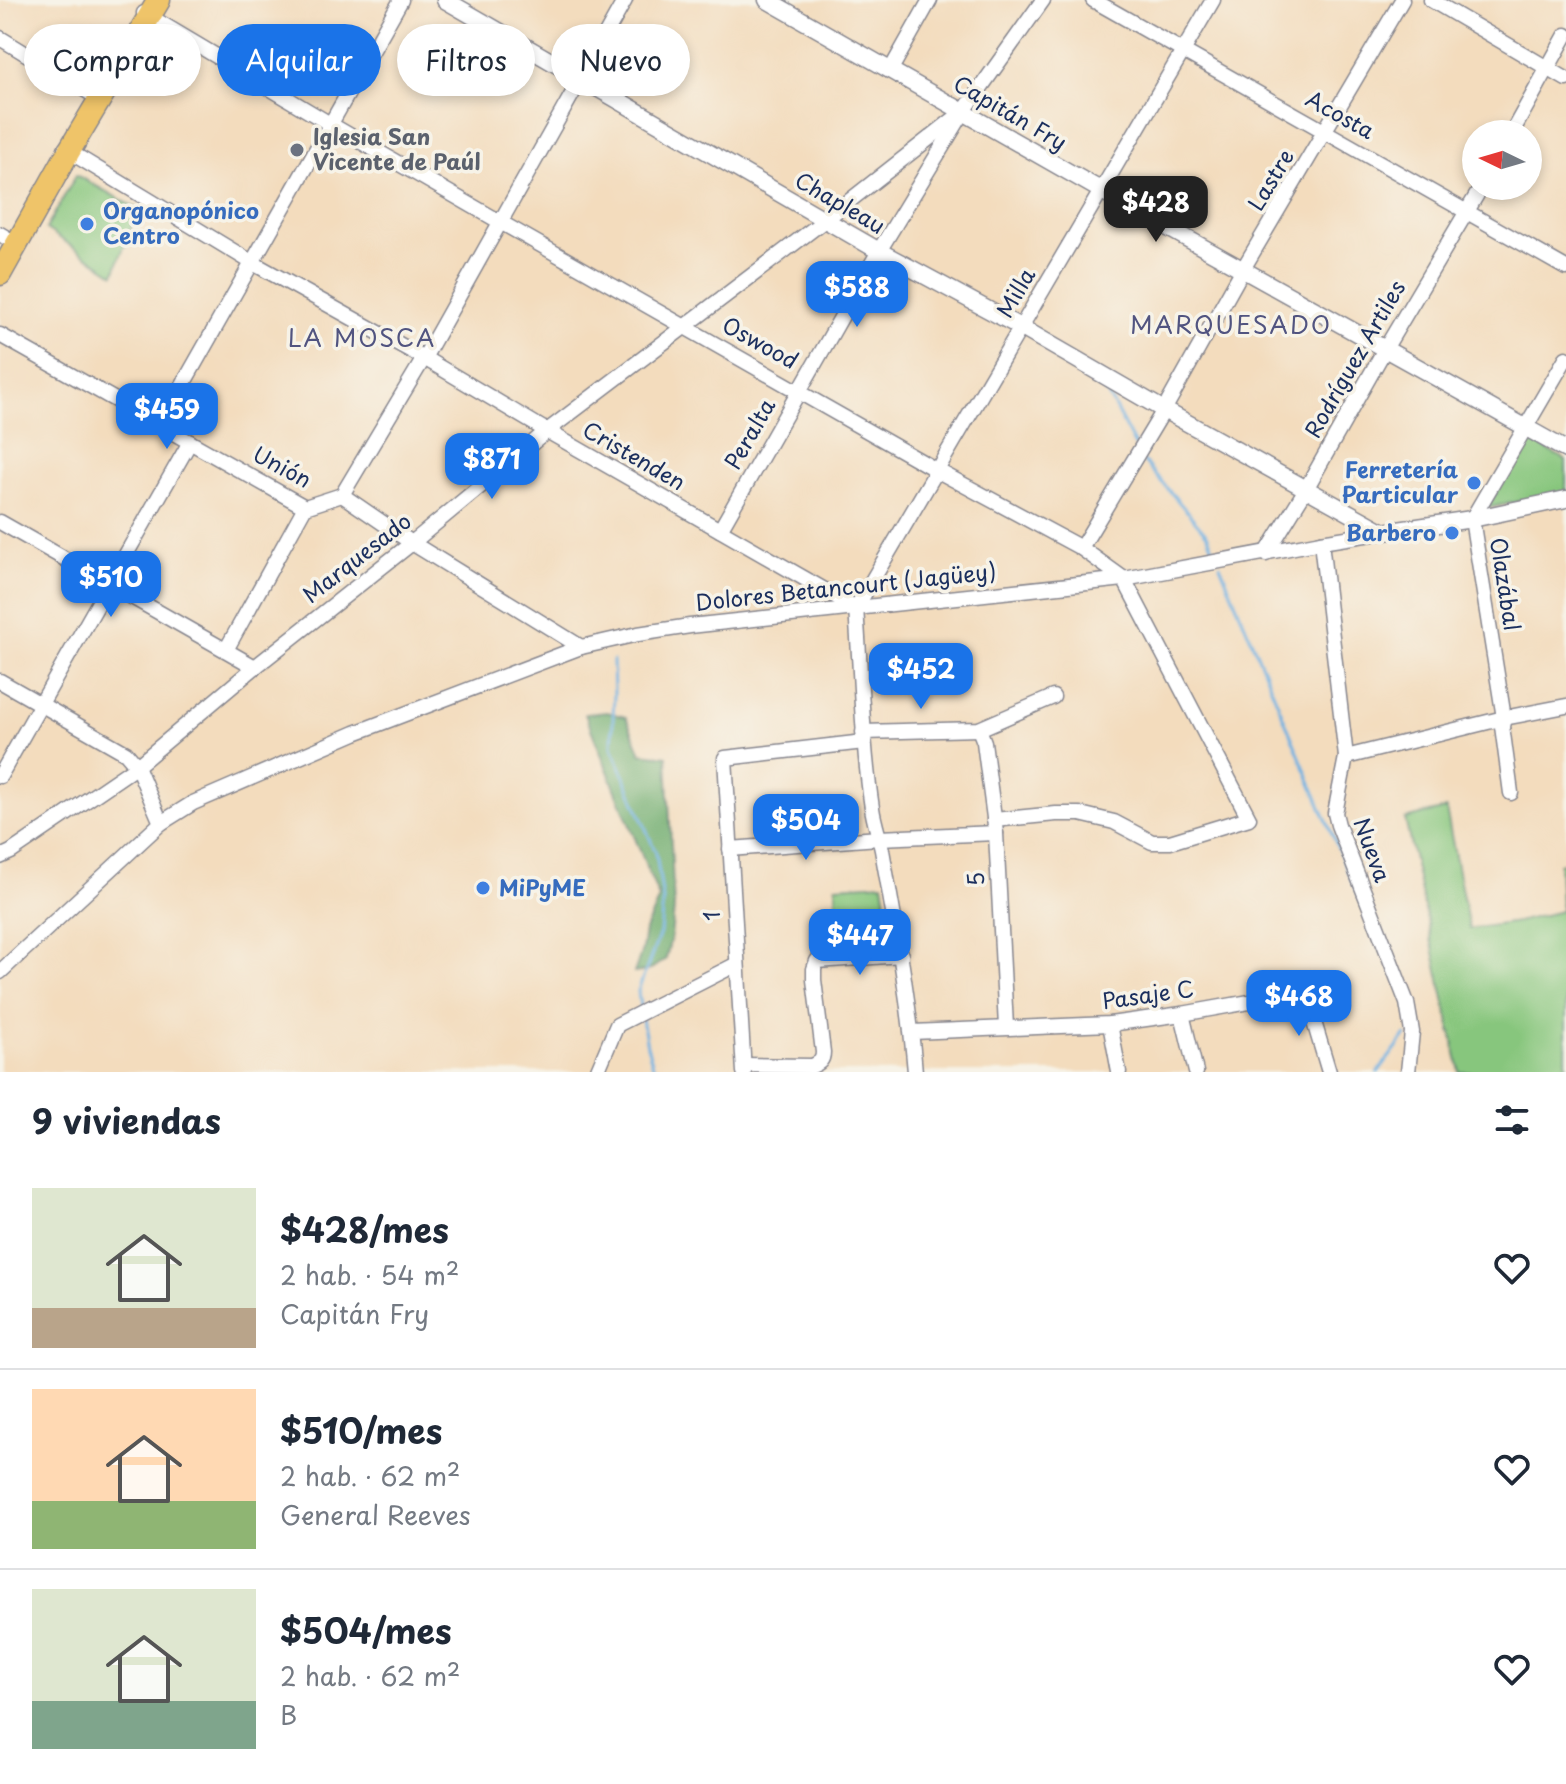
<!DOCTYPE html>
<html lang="es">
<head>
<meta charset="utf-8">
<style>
  :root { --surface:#fff; --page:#f6f6f7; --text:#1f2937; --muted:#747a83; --line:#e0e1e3; --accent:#1a73e8 }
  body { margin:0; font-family:"Playpen Sans",sans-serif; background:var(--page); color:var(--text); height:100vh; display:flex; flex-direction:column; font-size:30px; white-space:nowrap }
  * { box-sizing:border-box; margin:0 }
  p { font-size:26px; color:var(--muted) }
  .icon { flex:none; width:44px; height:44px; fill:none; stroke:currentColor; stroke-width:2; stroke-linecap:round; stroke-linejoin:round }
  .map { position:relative; height:1072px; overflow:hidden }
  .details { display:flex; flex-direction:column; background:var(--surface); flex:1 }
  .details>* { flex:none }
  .top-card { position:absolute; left:24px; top:24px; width:800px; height:72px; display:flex; gap:16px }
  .needle { width:52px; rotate:275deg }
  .controls { position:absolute; left:1462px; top:120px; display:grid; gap:16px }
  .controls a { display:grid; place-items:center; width:80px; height:80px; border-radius:50%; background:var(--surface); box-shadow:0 4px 12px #0003; font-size:40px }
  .price { position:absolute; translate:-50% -68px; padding:0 18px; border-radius:16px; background:var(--accent); color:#fff; font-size:26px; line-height:52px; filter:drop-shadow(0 2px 4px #0008) }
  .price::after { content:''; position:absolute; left:50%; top:48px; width:24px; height:18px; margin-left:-12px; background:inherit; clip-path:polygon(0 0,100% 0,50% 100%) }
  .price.selected { background:#222; color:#fff }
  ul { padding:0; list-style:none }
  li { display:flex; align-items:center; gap:24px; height:200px; padding:0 32px }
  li+li { border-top:2px solid var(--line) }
  li span { display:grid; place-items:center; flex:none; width:224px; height:160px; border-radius:0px; color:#555 }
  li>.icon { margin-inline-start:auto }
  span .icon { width:96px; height:96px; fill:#fffc; stroke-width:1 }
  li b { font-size:34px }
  h2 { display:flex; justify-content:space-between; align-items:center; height:96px; padding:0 32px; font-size:34px }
  .pill { padding:0 28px; border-radius:36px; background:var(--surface); box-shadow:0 4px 12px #0003; font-size:28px; line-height:72px }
  .pill.selected { background:var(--accent); color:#fff }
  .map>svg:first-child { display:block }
  .green { fill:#87c67d; stroke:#517a6e; stroke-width:2 }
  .forest { fill:#6dab6c; stroke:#446d65; stroke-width:2 }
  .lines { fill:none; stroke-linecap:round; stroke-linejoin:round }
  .stream { stroke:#6cb0e2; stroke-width:3 }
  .minor-casing { stroke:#87868e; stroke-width:17 }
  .tertiary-casing { stroke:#87868e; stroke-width:19 }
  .primary-casing { stroke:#87868e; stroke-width:25 }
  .minor { stroke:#fff; stroke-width:14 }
  .tertiary { stroke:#fff; stroke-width:16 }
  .primary { stroke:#efc469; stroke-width:22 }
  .worship-dot { fill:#6b7280; stroke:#f7f3e8; stroke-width:3 }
  .shop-dot { fill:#3f7fe0; stroke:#f7f3e8; stroke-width:3 }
  .labels { text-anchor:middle; stroke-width:7; stroke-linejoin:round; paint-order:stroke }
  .street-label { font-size:22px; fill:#1b2f5e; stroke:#f7f3e8 }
  .worship-label { font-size:22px; font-weight:bold; fill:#5b616d; stroke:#f7f3e8; text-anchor:start }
  .shop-label { font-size:22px; font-weight:bold; fill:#366cbe; stroke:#f7f3e8; text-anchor:start }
  .neighbourhood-label { font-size:24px; letter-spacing:2px; fill:#515480; stroke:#f7f3e8 }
</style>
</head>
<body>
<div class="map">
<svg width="1566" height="1072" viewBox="0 0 1566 1072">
  <rect width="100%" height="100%" fill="#f7f3e8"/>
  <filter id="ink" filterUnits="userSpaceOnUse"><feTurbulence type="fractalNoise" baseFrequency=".0125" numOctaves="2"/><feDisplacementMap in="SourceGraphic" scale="16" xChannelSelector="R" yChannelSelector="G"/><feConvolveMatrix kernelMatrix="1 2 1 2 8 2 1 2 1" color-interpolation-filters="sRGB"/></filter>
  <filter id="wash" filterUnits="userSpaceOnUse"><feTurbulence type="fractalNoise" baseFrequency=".006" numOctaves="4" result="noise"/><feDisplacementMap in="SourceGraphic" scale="32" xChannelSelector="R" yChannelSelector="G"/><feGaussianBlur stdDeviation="1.8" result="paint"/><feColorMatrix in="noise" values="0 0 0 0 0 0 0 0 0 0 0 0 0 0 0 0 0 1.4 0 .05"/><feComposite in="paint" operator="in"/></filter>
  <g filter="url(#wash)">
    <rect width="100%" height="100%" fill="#f3dcbd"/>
    <g class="green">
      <polygon points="76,175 138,209 114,274 46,229"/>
      <polygon points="1527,439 1566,460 1566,492 1487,508"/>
      <polygon points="1446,809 1469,929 1517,922 1561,911 1559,864 1566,862 1566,1072 1460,1072 1405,819"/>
      <polygon points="883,883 893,948 828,953 836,920 836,886"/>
    </g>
    <polygon class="forest" points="607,712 626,717 641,753 667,756 674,909 671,937 666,959 648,971 634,973 642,950 645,930 659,898 585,714"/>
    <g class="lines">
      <g class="stream">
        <polyline points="1105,389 1135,446"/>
        <polyline points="1142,459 1208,536 1217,558"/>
        <polyline points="1220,565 1360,901"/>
        <polyline points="613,661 614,693 612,747 656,853 663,900 660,933 638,991 640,1007"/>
        <polyline points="642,1019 647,1046 655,1072"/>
        <polyline points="1378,1072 1406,1035"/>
      </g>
    </g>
  </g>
  <g filter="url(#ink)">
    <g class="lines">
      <g class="minor-casing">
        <g id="minor">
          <polyline points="1093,0 1566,268"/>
          <polyline points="1431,0 1566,79"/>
          <polyline points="144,13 330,124 502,223 938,471 1081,548 1124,579 1249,818 1170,842 1152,842 1114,822 1080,814 1056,814 994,820"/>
          <polyline points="0,38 100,99"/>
          <polyline points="890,71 930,0"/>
          <polyline points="1511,134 1566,35"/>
          <polyline points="65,149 253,263 424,358 547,431 856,608"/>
          <polyline points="0,234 17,244"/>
          <polyline points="0,335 305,507 342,495"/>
          <polyline points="160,425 401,0"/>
          <polyline points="342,495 424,358 625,0"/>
          <polyline points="342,495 412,543 581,647"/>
          <polyline points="0,522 255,667"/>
          <polyline points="720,530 879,251 964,111 1043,0"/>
          <polyline points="1321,542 1346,757 1335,813 1338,825 1407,1003 1412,1032 1408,1072"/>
          <polyline points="1081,548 1164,410 1243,269 1402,0"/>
          <polyline points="1266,554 1306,489 1385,349 1482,186"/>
          <polyline points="856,608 1213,0"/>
          <path d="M856,608C861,675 862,742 872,808C874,822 879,836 882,850C895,924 909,997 915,1072"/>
          <polyline points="226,650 305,507"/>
          <polyline points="0,681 126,753 137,766 161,823"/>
          <polyline points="979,729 984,742 996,833 1006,1027"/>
          <polyline points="863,732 979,729 1053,697"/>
          <polyline points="1346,757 1504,718 1566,706"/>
          <polyline points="0,776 190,442"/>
          <polyline points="1511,793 1502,726 1504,718 1472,519 1566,358"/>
          <polyline points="730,849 879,838 996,833"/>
          <polyline points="0,857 11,852 137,766 255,667 412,543 547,431 825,220 964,111"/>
          <polyline points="0,972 161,823 193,803 355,733 581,647 638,634 690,626 1124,579 1321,542 1384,532"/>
          <polyline points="1182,1014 1196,1072"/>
          <polyline points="1110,1024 1119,1072"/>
          <polyline points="912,1032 1110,1024 1182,1014 1305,992 1329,1072"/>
          <path d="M744,1065L812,1066C819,1063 823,1061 823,1052L814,980V969L817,961L901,955"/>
          <polyline points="597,1072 617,1025 737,964"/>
          <polyline points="744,1072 725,758 864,742"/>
        </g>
      </g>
      <g class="tertiary-casing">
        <g id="tertiary">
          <polyline points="445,0 879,251 1022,328 1164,410 1384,532 1472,519 1566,499"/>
          <polyline points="767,0 1102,191 1566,450"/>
        </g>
      </g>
      <g class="primary-casing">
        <polyline id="primary" points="0,274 69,151 159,0"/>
      </g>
      <use href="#minor" class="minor"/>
      <use href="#tertiary" class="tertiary"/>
      <use href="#primary" class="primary"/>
    </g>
  </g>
  <circle class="worship-dot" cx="297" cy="150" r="8"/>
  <g class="shop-dot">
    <circle cx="87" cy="224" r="8"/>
    <circle cx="1474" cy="483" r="8"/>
    <circle cx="1452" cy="533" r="8"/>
    <circle cx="483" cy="888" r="8"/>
  </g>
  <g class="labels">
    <g class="street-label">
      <text transform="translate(1010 113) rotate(30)" y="8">Capitán Fry</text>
      <text transform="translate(1340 115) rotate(29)" y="8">Acosta</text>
      <text transform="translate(1271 180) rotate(-59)" y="8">Lastre</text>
      <text transform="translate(840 203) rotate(30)" y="8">Chapleau</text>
      <text transform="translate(1016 293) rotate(-60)" y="8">Milla</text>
      <text transform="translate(760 343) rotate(29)" y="8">Oswood</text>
      <text transform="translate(1355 359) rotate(-60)" y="8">Rodríguez Artiles</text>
      <text transform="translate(750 434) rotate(-60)" y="8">Peralta</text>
      <text transform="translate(634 456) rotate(30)" y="8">Cristenden</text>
      <text transform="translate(282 467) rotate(28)" y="8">Unión</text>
      <text transform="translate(357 558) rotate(-38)" y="8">Marquesado</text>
      <text transform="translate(1505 584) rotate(81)" y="8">Olazábal</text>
      <text transform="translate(846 587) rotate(-6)" y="8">Dolores Betancourt (Jagüey)</text>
      <text transform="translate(1372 850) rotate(70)" y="8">Nueva</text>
      <text transform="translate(976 879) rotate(-93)" y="8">5</text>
      <text transform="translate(712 916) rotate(-94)" y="8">1</text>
      <text transform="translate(1148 995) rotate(-8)" y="8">Pasaje C</text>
    </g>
    <g class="worship-label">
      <text x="313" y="145">Iglesia San<tspan x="313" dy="25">Vicente de Paúl</tspan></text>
    </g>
    <g class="shop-label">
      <text x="103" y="219">Organopónico<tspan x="103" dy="25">Centro</tspan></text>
      <text x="1458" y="478" text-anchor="end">Ferretería<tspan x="1458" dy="25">Particular</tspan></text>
      <text x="1436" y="541" text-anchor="end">Barbero</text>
      <text x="499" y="896">MiPyME</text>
    </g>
    <g class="neighbourhood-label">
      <text x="1231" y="334">MARQUESADO</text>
      <text x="362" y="347">LA MOSCA</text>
    </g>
  </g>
</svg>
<div class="controls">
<a><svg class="needle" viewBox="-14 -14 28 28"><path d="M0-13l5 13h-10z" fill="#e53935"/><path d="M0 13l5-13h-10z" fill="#747a83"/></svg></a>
</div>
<b class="price selected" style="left:1156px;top:244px">$428</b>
<b class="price" style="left:857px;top:329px">$588</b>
<b class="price" style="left:167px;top:451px">$459</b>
<b class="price" style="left:492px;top:501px">$871</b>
<b class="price" style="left:111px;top:619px">$510</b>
<b class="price" style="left:921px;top:711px">$452</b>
<b class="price" style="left:806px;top:862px">$504</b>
<b class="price" style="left:860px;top:977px">$447</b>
<b class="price" style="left:1299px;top:1038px">$468</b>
<div class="top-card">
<a class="pill">Comprar</a>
<a class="pill selected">Alquilar</a>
<a class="pill">Filtros</a>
<a class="pill">Nuevo</a>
</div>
</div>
<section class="details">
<h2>9 viviendas<svg class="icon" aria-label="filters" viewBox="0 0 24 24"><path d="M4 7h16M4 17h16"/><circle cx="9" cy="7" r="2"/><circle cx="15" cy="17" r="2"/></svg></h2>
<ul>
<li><span style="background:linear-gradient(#dfe7d0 75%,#b9a48a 0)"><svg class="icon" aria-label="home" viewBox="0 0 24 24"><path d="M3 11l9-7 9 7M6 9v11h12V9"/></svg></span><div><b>$428/mes</b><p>2 hab. · 54 m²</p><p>Capitán Fry</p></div><svg class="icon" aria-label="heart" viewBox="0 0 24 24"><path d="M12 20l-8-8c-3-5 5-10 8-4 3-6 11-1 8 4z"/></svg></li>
<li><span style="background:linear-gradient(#ffd9b3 70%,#8fb573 0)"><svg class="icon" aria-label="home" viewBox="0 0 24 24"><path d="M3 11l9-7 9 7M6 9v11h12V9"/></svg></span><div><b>$510/mes</b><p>2 hab. · 62 m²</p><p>General Reeves</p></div><svg class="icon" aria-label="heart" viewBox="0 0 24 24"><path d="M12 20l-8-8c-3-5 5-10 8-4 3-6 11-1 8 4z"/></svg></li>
<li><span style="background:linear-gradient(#dfe7d0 70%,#7fa58c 0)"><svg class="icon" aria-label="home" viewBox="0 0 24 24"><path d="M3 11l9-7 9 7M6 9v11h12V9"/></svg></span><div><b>$504/mes</b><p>2 hab. · 62 m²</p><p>B</p></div><svg class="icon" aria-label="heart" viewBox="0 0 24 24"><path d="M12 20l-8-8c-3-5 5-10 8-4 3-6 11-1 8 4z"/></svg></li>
</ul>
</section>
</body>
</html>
